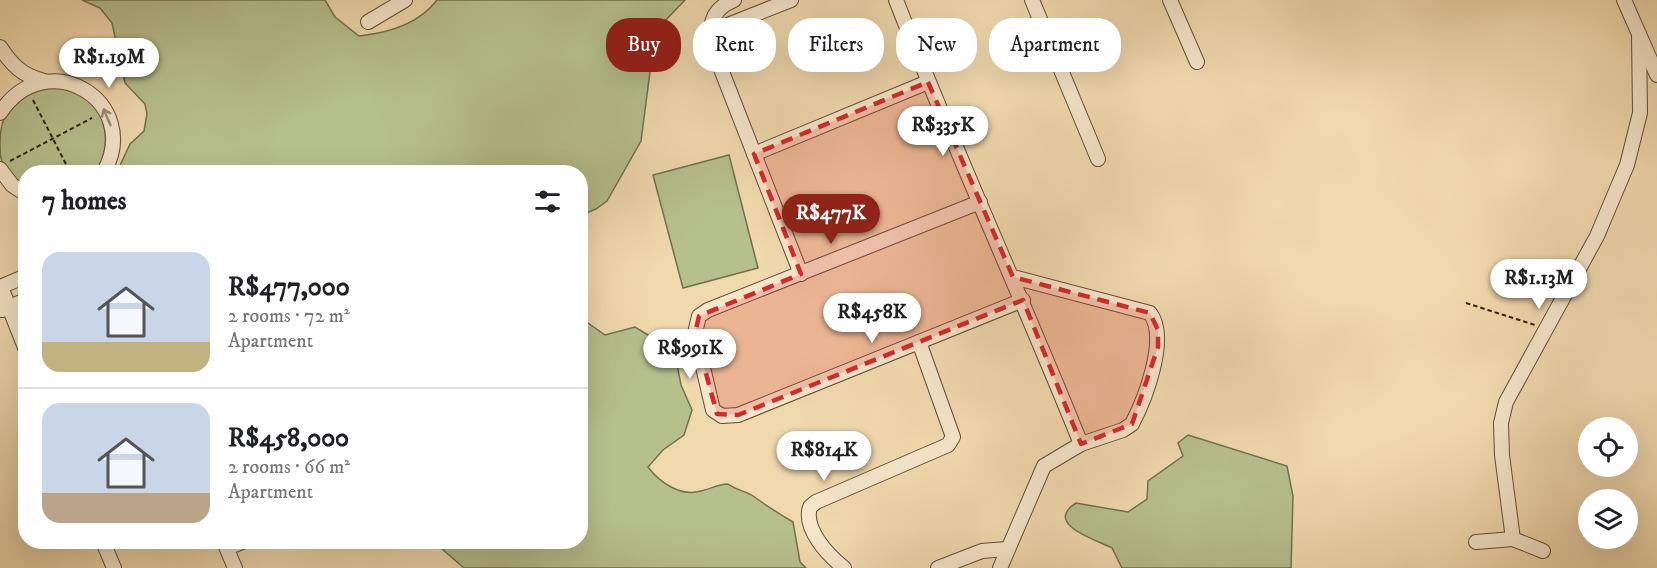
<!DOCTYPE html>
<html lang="en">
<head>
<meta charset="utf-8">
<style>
  :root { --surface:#fff; --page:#f2f2f2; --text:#202124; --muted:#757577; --line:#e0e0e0; --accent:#8f2418 }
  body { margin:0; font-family:"IM FELL DW Pica",serif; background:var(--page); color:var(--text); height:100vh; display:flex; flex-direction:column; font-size:22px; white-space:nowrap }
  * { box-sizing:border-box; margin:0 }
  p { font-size:20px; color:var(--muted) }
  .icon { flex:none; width:33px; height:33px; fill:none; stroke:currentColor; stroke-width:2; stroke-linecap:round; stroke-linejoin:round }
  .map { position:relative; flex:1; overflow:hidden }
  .side { position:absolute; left:18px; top:165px; width:570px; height:384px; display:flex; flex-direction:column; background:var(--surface); border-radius:24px; box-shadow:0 6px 24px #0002 }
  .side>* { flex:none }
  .hud { position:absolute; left:606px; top:18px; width:570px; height:54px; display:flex; gap:12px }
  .tools { position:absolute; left:1578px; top:417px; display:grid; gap:12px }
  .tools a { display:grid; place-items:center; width:60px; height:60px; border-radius:50%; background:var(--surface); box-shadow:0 6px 24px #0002; font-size:30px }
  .price { position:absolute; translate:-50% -51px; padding:0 14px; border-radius:21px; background:#fff; color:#222; font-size:20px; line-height:39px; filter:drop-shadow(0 2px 3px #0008) }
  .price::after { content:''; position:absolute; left:50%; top:36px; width:18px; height:14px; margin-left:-9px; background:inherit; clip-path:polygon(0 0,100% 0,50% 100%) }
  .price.on { background:var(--accent); color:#fff }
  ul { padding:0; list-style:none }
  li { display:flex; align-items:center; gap:18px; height:150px; padding:0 24px }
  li+li { border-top:2px solid var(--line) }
  li span { display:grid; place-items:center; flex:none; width:168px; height:120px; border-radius:18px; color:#555 }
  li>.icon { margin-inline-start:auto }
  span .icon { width:72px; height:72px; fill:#fffc; stroke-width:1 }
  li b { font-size:26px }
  h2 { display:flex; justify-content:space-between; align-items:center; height:72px; padding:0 24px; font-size:26px }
  .pill { padding:0 21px; border-radius:24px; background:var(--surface); box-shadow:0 6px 24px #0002; font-size:21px; line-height:54px }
  .pill.on { background:var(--accent); color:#fff }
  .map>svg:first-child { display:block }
  .green { fill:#b6c08d; stroke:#727050; stroke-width:1.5 }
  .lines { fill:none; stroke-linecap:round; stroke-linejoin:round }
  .minor-casing { stroke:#604e3a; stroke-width:16 }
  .path { stroke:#2f1f13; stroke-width:2; stroke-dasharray:4.5 3; stroke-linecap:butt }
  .minor { stroke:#f6e6ca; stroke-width:14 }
  .oneway { stroke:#9c8c78 }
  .marked { fill:#d62828; fill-opacity:0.2; stroke:#d62828; stroke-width:4.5; stroke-dasharray:12 8; stroke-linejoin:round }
</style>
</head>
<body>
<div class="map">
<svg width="1657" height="568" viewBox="0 0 1657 568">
  <rect width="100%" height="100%" fill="#f1d9ae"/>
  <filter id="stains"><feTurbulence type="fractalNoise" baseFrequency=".00333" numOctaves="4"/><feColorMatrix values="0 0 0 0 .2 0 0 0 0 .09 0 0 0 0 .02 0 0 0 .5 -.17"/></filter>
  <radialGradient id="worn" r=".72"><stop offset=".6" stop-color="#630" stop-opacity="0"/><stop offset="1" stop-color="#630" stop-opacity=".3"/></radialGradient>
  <g class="green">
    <path d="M82,0H325L335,17L359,36C387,33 419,24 437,0H685L665,21L650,72L641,141L607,201L596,209L581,215L580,172H117L130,144L144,131L147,114L145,104L125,83L112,23L100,8Z"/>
    <path d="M59,86C66,89 75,90 81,94C108,110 112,147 96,172H26V188C19,182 10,176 5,169C0,161 0,152 0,142C0,104 24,90 59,86Z"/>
    <polygon points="729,155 758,268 683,288 653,175"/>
    <path d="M581,318L605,335L635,327L668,347L676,359L681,385L692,410L684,435L663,450L648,467C660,483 681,497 701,491C711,489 718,484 728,484C738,491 746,491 753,496C767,506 779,514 793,522L800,562L806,568H464L434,542H580Z"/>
    <path d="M1188,435L1287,466L1293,496L1291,568H1122L1112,548C1103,542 1041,525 1076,503L1128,512L1147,499L1148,481L1183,456L1178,443Z"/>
  </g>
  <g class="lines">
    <g class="minor-casing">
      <g id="minor">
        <path d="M734,0C714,8 710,21 710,41L801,274"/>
        <path d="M896,0C954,149 1021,295 1081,444"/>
        <polyline points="1032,0 1098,159"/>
        <polyline points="1170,0 1197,62"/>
        <polyline points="1624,0 1657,75"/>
        <polyline points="368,22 405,0"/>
        <polyline points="710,32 791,0"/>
        <path d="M0,47C12,65 21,75 44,81"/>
        <path d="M0,113C46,43 143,101 104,172"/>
        <polyline points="754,154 928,82"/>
        <polyline points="0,169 12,185 26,194"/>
        <polyline points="980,202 708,310 699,316 695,333 713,410 722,416 738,415 1023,300"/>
        <polyline points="0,287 26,276"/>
        <polyline points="1,287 26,350"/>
        <polyline points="2,310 26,300"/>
        <polyline points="103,542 114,568"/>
        <polyline points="224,542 235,568"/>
        <polyline points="1476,542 1513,539"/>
        <polyline points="227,548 242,542"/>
        <polyline points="1543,551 1513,539 1502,455 1501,423 1506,402 1597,236 1627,165 1640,113 1639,34"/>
        <path d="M844,568C828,555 803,529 810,507L816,502L948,445L953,437L919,342"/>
        <polyline points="938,568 982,551 1007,549"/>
        <path d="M1000,568L1044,466L1081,444L1123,430L1132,424C1145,399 1169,338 1150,313L1013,277"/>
      </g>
    </g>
    <g class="path">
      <polyline points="33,100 70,172"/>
      <polyline points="10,161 92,118"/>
      <polyline points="1466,303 1535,325"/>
    </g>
    <use href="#minor" class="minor"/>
  </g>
  <defs><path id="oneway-shaft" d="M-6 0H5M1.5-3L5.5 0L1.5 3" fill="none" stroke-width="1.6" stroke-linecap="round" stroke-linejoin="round" transform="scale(1.5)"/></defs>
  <use class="oneway" href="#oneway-shaft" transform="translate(107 117) rotate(-113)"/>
  <path class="marked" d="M928,82L1013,277L1150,313L1158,330V347L1132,424L1081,444L1023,300L738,415L717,414L695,333L699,316L801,274L754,154Z"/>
  <rect width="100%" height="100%" filter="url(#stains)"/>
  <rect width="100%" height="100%" fill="url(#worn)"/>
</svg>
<div class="tools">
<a><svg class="icon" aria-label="locate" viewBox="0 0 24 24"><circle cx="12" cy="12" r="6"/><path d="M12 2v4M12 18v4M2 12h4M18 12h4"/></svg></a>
<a><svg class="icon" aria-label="layers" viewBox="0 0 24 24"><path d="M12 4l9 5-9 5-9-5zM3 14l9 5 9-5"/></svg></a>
</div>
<b class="price" style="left:109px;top:89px">R$1.19M</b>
<b class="price" style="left:943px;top:157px">R$335K</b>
<b class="price on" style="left:831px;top:245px">R$477K</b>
<b class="price" style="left:1539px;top:310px">R$1.13M</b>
<b class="price" style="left:872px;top:344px">R$458K</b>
<b class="price" style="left:690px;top:380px">R$991K</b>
<b class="price" style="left:824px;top:482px">R$814K</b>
<div class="hud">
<a class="pill on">Buy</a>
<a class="pill">Rent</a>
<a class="pill">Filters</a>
<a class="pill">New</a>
<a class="pill">Apartment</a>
</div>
<section class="side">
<h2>7 homes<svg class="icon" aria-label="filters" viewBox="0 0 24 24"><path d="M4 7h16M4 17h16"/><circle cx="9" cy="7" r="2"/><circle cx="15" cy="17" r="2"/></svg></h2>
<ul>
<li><span style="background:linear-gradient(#c9d6e8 75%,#c2b280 0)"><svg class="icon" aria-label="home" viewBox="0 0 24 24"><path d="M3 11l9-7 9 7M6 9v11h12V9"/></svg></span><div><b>R$477,000</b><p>2 rooms · 72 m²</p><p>Apartment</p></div></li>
<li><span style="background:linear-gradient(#c9d6e8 75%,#b9a48a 0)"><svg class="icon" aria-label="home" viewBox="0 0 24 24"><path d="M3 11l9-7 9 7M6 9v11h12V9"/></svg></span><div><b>R$458,000</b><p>2 rooms · 66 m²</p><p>Apartment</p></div></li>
</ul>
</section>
</div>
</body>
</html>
